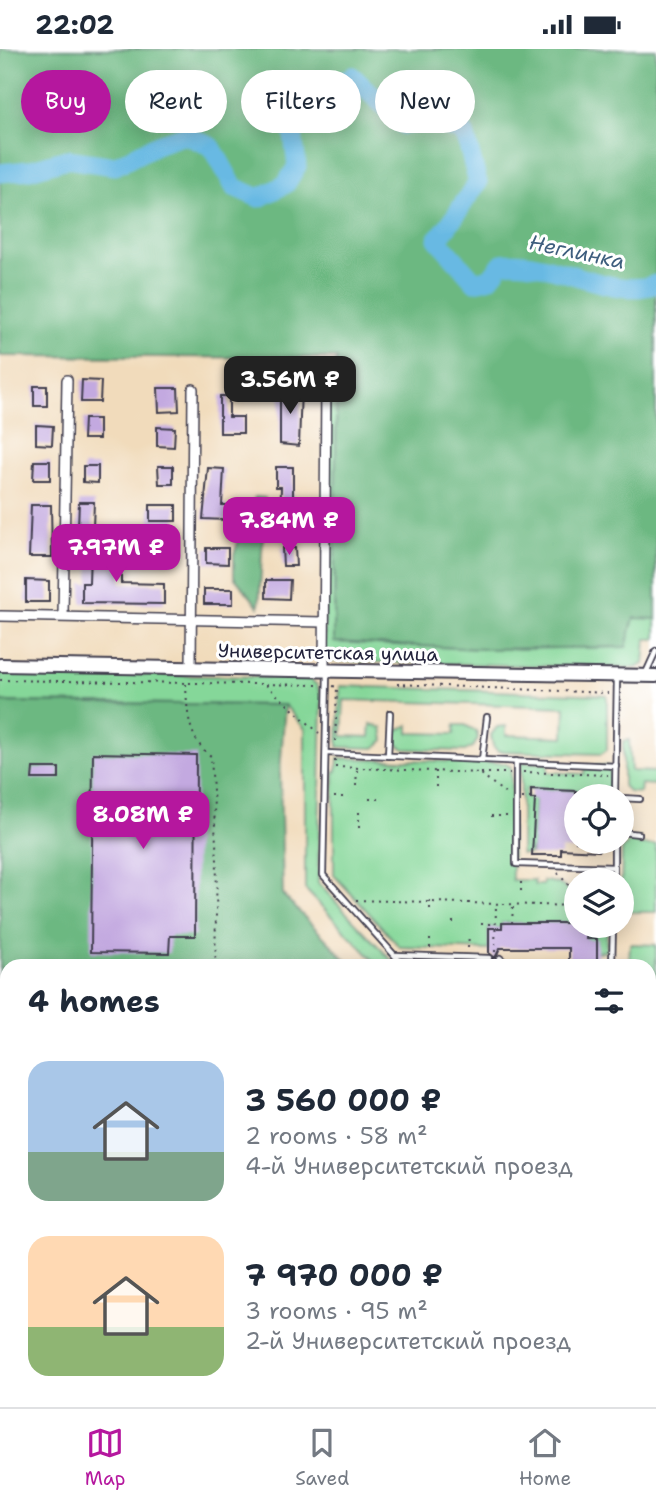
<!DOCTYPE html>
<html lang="en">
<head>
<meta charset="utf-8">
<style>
  :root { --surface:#fff; --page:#f6f6f7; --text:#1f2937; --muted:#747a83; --line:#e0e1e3; --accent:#b5179e }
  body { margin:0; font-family:"Shantell Sans",sans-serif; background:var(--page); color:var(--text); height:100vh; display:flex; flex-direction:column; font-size:26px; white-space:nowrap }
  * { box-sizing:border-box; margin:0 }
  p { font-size:23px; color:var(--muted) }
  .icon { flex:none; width:38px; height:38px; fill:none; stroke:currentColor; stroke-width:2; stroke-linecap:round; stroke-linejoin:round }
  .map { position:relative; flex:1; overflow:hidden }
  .sheet { position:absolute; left:0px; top:910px; width:656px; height:448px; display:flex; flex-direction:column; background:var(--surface); border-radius:21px 21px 0 0; box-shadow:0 4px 18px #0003 }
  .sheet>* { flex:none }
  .guide { position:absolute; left:21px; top:21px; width:614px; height:63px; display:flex; gap:14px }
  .tools { position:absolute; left:564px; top:735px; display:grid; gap:14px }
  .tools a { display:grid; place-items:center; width:70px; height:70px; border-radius:50%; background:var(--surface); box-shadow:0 4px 18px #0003; font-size:35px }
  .price { position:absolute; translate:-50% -60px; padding:0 16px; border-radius:14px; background:var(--accent); color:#fff; font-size:23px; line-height:46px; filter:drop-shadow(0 2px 4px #0008) }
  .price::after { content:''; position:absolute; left:50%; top:42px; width:21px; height:16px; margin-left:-10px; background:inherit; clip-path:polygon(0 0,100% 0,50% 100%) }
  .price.active { background:#222; color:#fff }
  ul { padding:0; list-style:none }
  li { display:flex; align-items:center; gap:21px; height:175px; padding:0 28px }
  li span { display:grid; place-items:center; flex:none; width:196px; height:140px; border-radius:21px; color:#555 }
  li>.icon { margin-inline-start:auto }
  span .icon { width:84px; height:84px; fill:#fffc; stroke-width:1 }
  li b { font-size:30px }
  h2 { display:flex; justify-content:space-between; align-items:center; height:84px; padding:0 28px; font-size:30px }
  .tag { padding:0 24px; border-radius:32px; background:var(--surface); box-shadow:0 4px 18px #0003; font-size:24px; line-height:63px }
  .tag.active { background:var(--accent); color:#fff }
  .status { display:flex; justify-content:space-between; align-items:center; height:49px; padding:0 35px; background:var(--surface); direction:ltr }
  .status svg { height:19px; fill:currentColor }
  .tab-bar { display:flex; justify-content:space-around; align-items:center; height:98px; border-top:2px solid var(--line); background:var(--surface); font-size:19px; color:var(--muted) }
  .tab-bar a { display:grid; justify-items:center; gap:4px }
  .tab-bar .active { color:var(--accent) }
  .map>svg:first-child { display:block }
  .green { fill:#85d799; stroke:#547c6a; stroke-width:2 }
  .forest { fill:#6cb881; stroke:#476d5e; stroke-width:2 }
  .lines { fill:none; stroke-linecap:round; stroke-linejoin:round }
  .river { stroke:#68b9e3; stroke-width:19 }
  .building { fill:#c3a9e0 }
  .lane-casing { stroke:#413e4e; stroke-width:8 }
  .street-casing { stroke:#413e4e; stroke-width:12 }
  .secondary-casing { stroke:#413e4e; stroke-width:16 }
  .path { stroke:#413e4e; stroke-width:2; stroke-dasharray:2 5; stroke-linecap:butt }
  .lane { stroke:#fff; stroke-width:4.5 }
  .street { stroke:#fff; stroke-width:9 }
  .secondary { stroke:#fff; stroke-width:12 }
  .labels { text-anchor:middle; stroke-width:6; stroke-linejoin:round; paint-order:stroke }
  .street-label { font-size:19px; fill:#22223b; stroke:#fff }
  .water-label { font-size:21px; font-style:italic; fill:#3e5e7e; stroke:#fff }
</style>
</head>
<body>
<div class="status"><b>22:02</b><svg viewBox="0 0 49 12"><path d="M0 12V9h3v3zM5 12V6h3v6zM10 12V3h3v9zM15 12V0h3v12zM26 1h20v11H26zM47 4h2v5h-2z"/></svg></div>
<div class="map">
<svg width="656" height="1358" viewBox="0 0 656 1358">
  <rect width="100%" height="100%" fill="#fff"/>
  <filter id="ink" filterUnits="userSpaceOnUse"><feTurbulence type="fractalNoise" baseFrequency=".0143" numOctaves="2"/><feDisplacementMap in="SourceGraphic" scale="14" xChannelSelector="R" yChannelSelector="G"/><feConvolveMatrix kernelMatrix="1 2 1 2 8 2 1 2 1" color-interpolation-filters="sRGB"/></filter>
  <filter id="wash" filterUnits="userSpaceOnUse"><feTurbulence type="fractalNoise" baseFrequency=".00686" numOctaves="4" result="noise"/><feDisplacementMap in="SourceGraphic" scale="28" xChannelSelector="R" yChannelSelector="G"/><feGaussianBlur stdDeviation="1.57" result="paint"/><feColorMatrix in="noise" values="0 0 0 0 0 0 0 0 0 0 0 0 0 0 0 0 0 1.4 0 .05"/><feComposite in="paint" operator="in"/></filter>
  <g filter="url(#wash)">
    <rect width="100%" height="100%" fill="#f1dbbb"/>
    <g class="green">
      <polygon points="337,309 334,593 482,600 626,598 634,568 656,570 656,590 646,590 644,615 636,619 324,612 326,331"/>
      <polygon points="0,623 308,629 317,636 322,648 318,834 397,917 379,917 305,840 305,680 285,656 0,653"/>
      <polygon points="340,637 607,646 607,701 601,705 498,702 493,697 491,686 497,678 506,677 506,686 564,688 565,658 344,651 342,687 370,688 371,675 382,679 384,691 375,699 338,698"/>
      <polygon points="409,676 409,684 454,685 455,676 465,676 476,682 478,689 474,697 465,702 405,700 397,695 397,681"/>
      <polygon points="629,691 631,722 656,723 656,736 641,735 640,744 629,743 623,737 623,692"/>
      <path d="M338,709L504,714L511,718L512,831H534L535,836H543V832C560,833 565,838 576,848V874H502V879H489V901L400,898L334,826V723L337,722Z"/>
      <polygon points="521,713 548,714 548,723 584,725 585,716 610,717 609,747 601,747 601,742 526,740 526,748 535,750 532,806 530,801 529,805 521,805"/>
      <polygon points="639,789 639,796 656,796 656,863 621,863 622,801 630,792"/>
      <polygon points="579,877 607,877 606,902 597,903 586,890 586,882 579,882"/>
      <polygon points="630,895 656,896 656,992 649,992 649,917 629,915"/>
    </g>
    <g class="forest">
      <polygon points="0,0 656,0 656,570 634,569 626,598 482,600 334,593 337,309 0,307"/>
      <polygon points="255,448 265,449 259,558 234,528 234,505"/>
      <polygon points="0,653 285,656 280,724 283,846 352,917 7,917 7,1351 318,1351 318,1358 0,1358"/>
      <polygon points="649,1289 656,1290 656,1358 417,1358 418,1351 649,1351"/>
    </g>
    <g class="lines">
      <path class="river" d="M0,124L29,121L67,110L115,117L158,95L185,86L212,98L234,138L259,149L286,135L297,117L293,85L318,47L352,27L404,76C429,71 443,74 465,85L478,134C463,152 454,173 437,190L475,233L490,229L502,214C550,207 610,252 656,235"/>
    </g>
    <g id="blocks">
      <g class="building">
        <polygon points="82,331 101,332 100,353 81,353"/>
        <rect x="34" y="337" width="13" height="20"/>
        <polygon points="158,339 178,339 179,362 159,363"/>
        <polygon points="280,339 301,339 299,397 280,395"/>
        <polygon points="220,347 229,347 229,368 243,368 243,384 220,384"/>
        <polygon points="84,370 99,370 99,390 83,390"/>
        <polygon points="36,376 53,377 52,396 36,395"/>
        <polygon points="157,378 175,379 174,398 157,397"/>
        <polygon points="34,412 50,412 50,431 33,431"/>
        <polygon points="83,417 98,417 98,434 83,433"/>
        <polygon points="158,417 173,417 173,435 159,435"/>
        <polygon points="276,418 293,418 293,476 280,476 281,438 276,438"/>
        <polygon points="208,419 224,420 222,456 226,456 226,471 203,470"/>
        <polygon points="79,453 94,453 93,478 78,478"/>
        <polygon points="31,456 51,456 52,508 29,508"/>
        <rect x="150" y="456" width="26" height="16"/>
        <rect x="157" y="492" width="16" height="21"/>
        <polygon points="206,499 228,499 228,515 206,514"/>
        <polygon points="282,499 295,499 296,517 283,517"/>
        <polygon points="90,503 121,504 121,534 164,535 164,555 82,554 82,534 89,534"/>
        <polygon points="26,531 49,532 49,553 26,553"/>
        <polygon points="266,531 290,531 289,550 266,549"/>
        <rect x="204" y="540" width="29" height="15"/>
        <polygon points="93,704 196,706 195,887 170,887 169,904 91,903"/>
        <polygon points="33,719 59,719 59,730 32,730"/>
        <polygon points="531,740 576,742 576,793 600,793 599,802 561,800 561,806 532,806 535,750 531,750"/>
        <polygon points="502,874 576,874 579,882 587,882 586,890 597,890 597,917 569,917 569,899 500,899 495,909 500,917 488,917 494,908 489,904 489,879 502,879"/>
      </g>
    </g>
  </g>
  <g filter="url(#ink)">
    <use href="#blocks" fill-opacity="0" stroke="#413e4e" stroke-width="2"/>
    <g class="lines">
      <g class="lane-casing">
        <g id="lane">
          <polyline points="327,623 323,826 404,917"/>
          <polyline points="645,626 656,602"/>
          <polyline points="326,704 616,717"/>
          <polyline points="388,707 390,664"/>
          <polyline points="482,711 487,668"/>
          <polyline points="516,712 516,815 614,818"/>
          <polyline points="615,747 617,628"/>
          <polyline points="621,749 640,750"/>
          <polyline points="621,783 639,785"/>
          <polyline points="614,831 614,793"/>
          <polyline points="395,906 489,909"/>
          <polyline points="500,909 507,915 555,917"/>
          <polyline points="612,917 613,877"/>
          <polyline points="649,1165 653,1166 656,1225"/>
          <polyline points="649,1258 656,1258"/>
          <polyline points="0,1349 7,1349"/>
          <polyline points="42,1351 67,1352 67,1358"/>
        </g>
      </g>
      <g class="street-casing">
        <g id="street">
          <polyline points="0,567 324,573"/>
          <polyline points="63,567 67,331"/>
          <polyline points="191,620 193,340"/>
          <polyline points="324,622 326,331"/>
        </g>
      </g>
      <g class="secondary-casing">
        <polyline id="secondary" points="0,616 656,627"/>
      </g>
      <g class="path">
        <polyline points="0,631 317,636"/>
        <path d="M186,635C187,662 188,691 211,707L217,812L215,917"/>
        <polyline points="397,635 608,644"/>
        <polyline points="266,636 319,684"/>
        <polyline points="333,637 337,638 335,695"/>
        <polyline points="335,711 335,718 480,724 507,746"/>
        <polyline points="523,723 608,726"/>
        <polyline points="481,724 510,724"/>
        <polyline points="356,737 357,721"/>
        <polyline points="436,738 436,722"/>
        <polyline points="334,748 343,748"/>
        <polyline points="522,749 531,749"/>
        <polyline points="369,750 380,750"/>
        <polyline points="359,763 359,781"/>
        <polyline points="491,767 508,767"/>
        <polyline points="558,824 576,845"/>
        <polyline points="521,842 521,831"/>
        <polyline points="356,851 576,857"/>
        <polyline points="430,860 430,848"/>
        <polyline points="452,873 457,873"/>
        <polyline points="512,874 513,857"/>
        <polyline points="481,875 494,875"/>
        <polyline points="587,882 587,877"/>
        <polyline points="430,899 430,887"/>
        <polyline points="468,899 469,886"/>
        <polyline points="495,903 496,856"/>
        <polyline points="0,1136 7,1134"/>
        <polyline points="649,1278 656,1279"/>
      </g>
      <use href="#lane" class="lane"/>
      <use href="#street" class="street"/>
      <use href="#secondary" class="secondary"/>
    </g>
  </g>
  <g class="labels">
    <g class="street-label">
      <text transform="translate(328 603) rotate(1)" y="7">Университетская улица</text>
    </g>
    <g class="water-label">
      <text transform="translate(577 203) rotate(12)" y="7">Неглинка</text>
    </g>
  </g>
</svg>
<div class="tools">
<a><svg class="icon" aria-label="locate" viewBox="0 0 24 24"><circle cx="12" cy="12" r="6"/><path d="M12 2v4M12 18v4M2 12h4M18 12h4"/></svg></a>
<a><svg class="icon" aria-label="layers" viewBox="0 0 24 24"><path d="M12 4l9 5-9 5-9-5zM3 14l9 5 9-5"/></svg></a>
</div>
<b class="price active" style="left:290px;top:367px">3.56M ₽</b>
<b class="price" style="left:289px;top:508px">7.84M ₽</b>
<b class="price" style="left:116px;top:535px">7.97M ₽</b>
<b class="price" style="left:143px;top:802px">8.08M ₽</b>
<div class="guide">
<a class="tag active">Buy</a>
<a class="tag">Rent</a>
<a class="tag">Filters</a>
<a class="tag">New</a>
</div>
<section class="sheet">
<h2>4 homes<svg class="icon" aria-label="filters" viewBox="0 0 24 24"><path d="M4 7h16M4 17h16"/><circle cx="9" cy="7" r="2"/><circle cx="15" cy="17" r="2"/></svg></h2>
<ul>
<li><span style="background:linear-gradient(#a9c7e8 65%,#7fa58c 0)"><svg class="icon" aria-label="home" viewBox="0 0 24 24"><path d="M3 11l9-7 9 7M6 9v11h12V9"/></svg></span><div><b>3 560 000 ₽</b><p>2 rooms · 58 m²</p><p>4-й Университетский проезд</p></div></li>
<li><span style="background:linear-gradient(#ffd9b3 65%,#8fb573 0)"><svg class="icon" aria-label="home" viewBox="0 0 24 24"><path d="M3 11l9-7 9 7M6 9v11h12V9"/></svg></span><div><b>7 970 000 ₽</b><p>3 rooms · 95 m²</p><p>2-й Университетский проезд</p></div></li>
</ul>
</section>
</div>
<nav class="tab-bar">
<a class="active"><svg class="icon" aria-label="map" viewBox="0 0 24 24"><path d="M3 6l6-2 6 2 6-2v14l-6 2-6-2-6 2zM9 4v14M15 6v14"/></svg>Map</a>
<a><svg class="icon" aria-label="saved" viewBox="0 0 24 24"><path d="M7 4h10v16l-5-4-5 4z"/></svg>Saved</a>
<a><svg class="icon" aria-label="home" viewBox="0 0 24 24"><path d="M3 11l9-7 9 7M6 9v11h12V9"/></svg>Home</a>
</nav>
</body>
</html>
